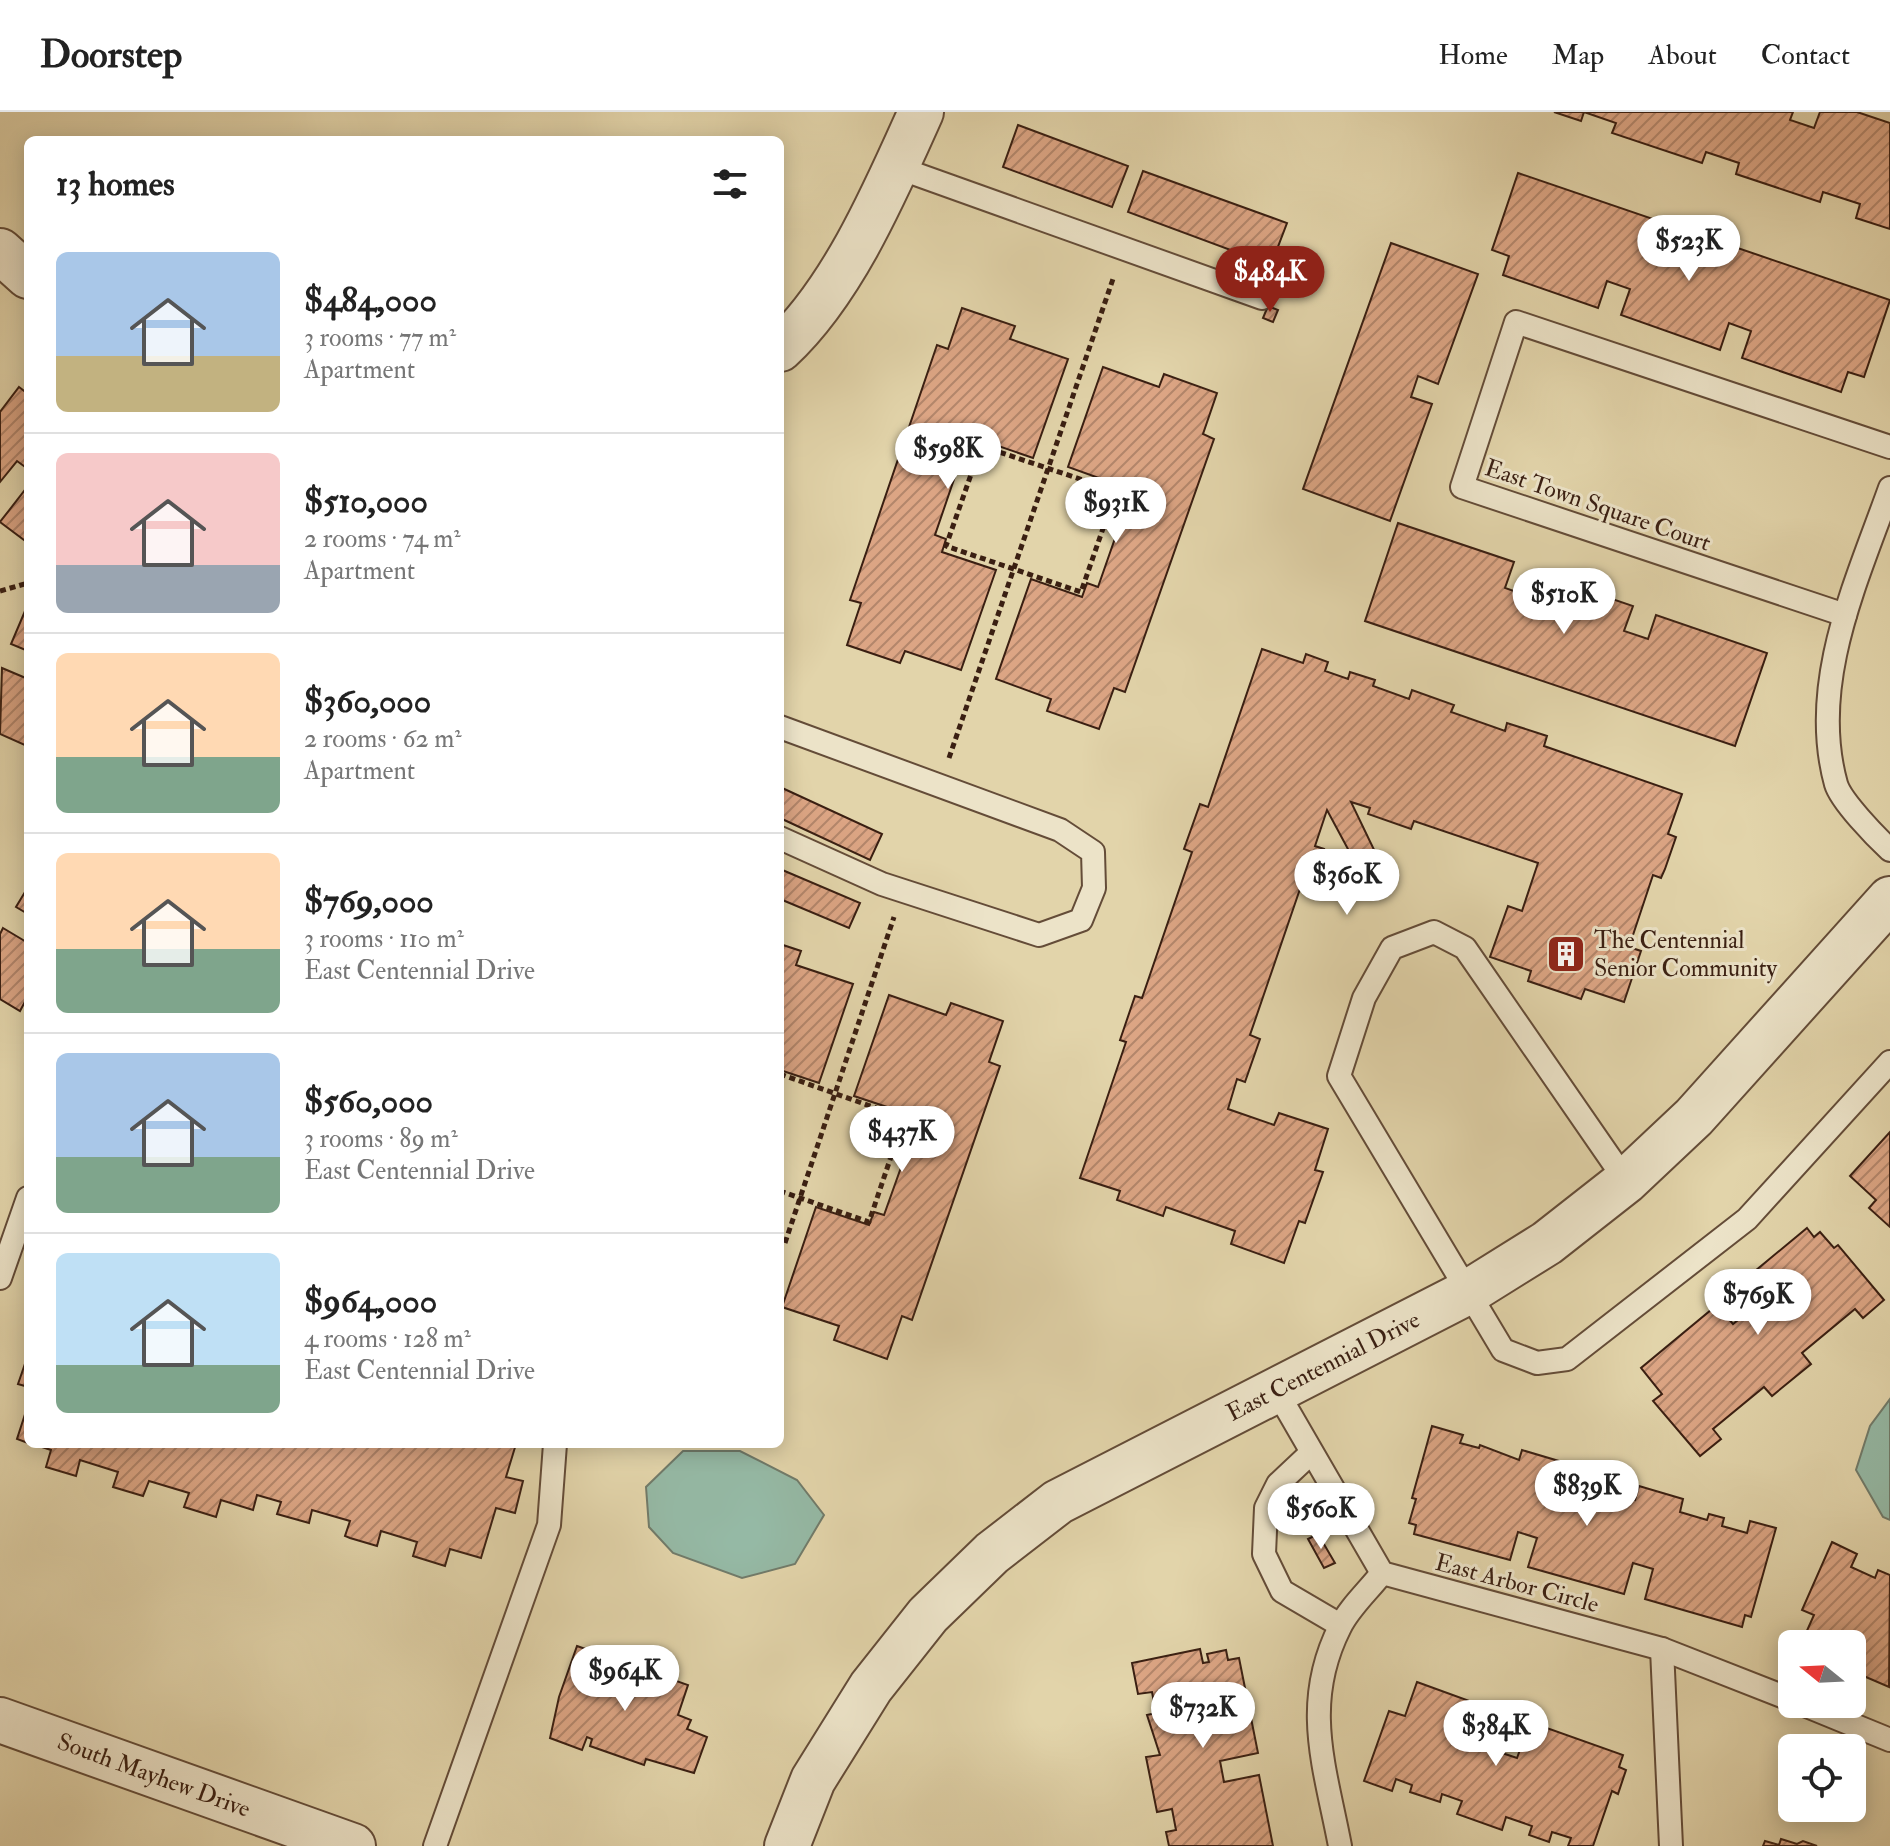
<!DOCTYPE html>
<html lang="en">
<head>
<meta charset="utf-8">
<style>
  :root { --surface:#fff; --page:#f6f6f6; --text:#222; --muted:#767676; --line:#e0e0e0; --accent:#8f2418 }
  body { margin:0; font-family:"IM FELL Double Pica",serif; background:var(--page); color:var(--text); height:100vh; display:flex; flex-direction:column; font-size:30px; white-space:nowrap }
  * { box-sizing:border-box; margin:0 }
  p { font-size:26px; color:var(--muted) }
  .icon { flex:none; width:44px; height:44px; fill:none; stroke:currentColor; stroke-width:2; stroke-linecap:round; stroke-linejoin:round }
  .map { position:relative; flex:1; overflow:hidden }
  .drawer { position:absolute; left:24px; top:24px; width:760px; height:1312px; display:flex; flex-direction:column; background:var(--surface); border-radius:12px; box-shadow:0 4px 20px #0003 }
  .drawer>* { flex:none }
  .needle { width:52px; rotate:288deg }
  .fabs { position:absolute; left:1778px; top:1518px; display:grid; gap:16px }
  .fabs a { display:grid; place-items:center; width:88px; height:88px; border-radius:12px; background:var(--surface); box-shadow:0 4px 20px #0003; font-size:40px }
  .price { position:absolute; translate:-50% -68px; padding:0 18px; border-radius:28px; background:#fff; color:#222; font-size:26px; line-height:52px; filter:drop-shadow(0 2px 4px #0008) }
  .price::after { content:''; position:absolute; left:50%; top:48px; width:24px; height:18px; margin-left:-12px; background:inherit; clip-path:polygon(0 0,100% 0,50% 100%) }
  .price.on { background:var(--accent); color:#fff }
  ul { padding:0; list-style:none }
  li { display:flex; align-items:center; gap:24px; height:200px; padding:0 32px }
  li+li { border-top:2px solid var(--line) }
  li span { display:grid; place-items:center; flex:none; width:224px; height:160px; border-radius:12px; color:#555 }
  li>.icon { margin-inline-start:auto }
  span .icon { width:96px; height:96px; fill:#fffc; stroke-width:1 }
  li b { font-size:34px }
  h2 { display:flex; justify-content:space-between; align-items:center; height:96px; padding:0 32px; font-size:34px }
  header { display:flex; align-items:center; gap:48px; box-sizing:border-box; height:112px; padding:0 40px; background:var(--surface); border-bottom:2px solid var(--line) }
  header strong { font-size:38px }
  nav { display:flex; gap:44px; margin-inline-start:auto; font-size:28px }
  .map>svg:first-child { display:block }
  .water { fill:#95b9a5; stroke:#717b6a; stroke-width:2 }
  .building { fill:url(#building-hatch); stroke:#3a1f12; stroke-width:2 }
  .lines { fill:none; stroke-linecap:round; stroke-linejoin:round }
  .service-casing { stroke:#644c38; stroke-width:26 }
  .minor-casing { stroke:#644c38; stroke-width:48 }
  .path { stroke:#3a1f12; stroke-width:5; stroke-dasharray:6 4; stroke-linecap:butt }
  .service { stroke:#ece3c8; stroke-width:22 }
  .minor { stroke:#ece3c8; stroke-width:44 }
  .labels { text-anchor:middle; stroke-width:6; stroke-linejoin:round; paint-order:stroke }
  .street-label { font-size:24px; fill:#3a1f12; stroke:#ece3c8 }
  .poi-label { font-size:24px; fill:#3a1f12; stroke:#ece3c8; text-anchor:start }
</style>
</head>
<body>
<header>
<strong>Doorstep</strong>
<nav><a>Home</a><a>Map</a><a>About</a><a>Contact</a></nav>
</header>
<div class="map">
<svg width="1890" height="1734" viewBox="0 0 1890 1734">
  <defs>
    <pattern id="building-hatch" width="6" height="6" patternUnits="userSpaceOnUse" patternTransform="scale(2)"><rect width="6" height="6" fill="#dca584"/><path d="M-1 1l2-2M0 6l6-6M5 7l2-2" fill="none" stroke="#b3866b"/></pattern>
  </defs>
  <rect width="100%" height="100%" fill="#e2d4aa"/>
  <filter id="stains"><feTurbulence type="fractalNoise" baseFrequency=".0025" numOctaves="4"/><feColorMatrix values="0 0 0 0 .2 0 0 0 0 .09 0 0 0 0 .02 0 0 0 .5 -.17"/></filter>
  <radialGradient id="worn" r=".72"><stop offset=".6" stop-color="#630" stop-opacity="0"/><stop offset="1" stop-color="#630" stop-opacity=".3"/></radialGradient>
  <g class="water">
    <polygon points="1890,1287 1890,1408 1883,1405 1856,1358 1870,1314"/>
    <polygon points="683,1339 740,1339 797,1368 824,1403 795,1452 742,1466 673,1441 649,1415 646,1375"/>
  </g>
  <g class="building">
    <polygon points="1554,0 1793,0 1790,8 1814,16 1820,0 1857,0 1890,11 1890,117 1856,106 1860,92 1823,80 1820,90 1736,62 1739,51 1706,40 1702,51 1612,21 1616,11 1584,0 1581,9"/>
    <polygon points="1018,13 1128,54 1112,95 1003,55"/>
    <polygon points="1143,59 1287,111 1271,153 1128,100"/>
    <polygon points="1518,61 1890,188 1864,265 1848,260 1841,280 1742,246 1751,219 1729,211 1720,238 1621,203 1630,177 1607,169 1598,196 1503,163 1509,144 1492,138"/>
    <polygon points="1391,131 1478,162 1438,272 1418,264 1411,285 1432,292 1390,409 1303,377"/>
    <polygon points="1268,194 1278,198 1273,210 1263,206"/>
    <polygon points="962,196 1015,214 1010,227 1068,247 1033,346 981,328 977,342 964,338 935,423 946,427 942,440 996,458 961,558 905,539 900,551 847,533 861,491 850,488 937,233 948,237"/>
    <polygon points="1103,255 1159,275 1164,262 1217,281 1203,322 1214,327 1125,580 1114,576 1099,617 1047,599 1051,587 996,567 1031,467 1082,485 1087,471 1098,475 1127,392 1117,388 1121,374 1068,355"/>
    <polygon points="19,275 28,282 28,357 17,349 0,370 0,300"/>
    <polygon points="28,374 28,431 0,410"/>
    <polygon points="1398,411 1514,450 1505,476 1525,483 1533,460 1633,494 1624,519 1648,527 1656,503 1767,541 1735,634 1365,509"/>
    <polygon points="28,492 28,539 11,532"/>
    <polygon points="1262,537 1303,551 1306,542 1328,550 1325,559 1348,567 1350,560 1375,568 1373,574 1409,587 1412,578 1454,593 1451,600 1505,619 1507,611 1547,624 1544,634 1682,682 1668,722 1676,725 1665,757 1661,766 1653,763 1629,835 1641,839 1624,890 1585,877 1581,887 1528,869 1531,859 1490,845 1508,794 1522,799 1538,751 1414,709 1411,717 1368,702 1370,696 1351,690 1377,744 1356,752 1327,698 1315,734 1324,737 1309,780 1300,777 1250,923 1260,927 1245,970 1237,967 1228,997 1274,1013 1279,1001 1328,1017 1315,1058 1323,1060 1305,1111 1299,1109 1284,1151 1231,1132 1235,1119 1166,1095 1163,1104 1117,1088 1120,1079 1080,1066 1126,930 1120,928 1135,884 1142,886 1192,740 1184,737 1200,692 1208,695"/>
    <polygon points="2,556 28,567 27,634 0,622"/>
    <polygon points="780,675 882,722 870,748 780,706"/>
    <polygon points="780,757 860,791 849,816 780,787"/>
    <polygon points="28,775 28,802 16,795"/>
    <polygon points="3,816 28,831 28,884 20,899 0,887 0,822"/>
    <polygon points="780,832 801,839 796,853 853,872 819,971 780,958"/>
    <polygon points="889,883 946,903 951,891 1003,909 989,950 1000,954 912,1208 902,1204 887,1247 834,1228 839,1214 782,1195 816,1095 869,1113 874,1100 884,1103 914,1019 904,1016 908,1002 854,984"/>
    <polygon points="1890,1020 1890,1115 1869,1096 1876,1088 1850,1064"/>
    <polygon points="1807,1116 1814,1125 1820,1120 1834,1136 1838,1133 1884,1188 1863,1206 1855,1197 1802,1241 1811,1252 1772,1284 1764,1275 1713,1317 1721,1327 1700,1344 1653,1289 1662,1282 1641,1256 1717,1193 1733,1212 1749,1199 1732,1178"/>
    <polygon points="28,1243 28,1275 18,1272"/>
    <polygon points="28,1293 28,1331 17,1327"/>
    <polygon points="1432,1314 1463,1323 1460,1331 1479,1336 1480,1333 1519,1348 1522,1338 1569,1352 1565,1366 1589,1373 1591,1366 1610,1371 1607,1380 1635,1388 1639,1374 1683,1387 1680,1400 1707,1408 1709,1402 1724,1406 1722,1414 1747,1421 1750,1409 1776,1416 1751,1505 1745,1503 1742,1515 1645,1487 1653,1457 1633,1451 1624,1482 1528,1455 1537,1426 1518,1420 1510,1448 1414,1422 1416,1413 1409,1411 1416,1387 1412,1386"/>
    <polygon points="33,1332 516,1332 506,1365 523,1369 515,1401 496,1396 481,1446 450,1437 445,1454 413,1444 417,1430 381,1419 377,1434 350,1426 345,1424 350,1409 312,1398 309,1411 277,1402 281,1390 257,1383 253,1398 221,1388 216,1405 184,1395 189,1381 149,1369 143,1384 113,1375 118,1360 80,1348 76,1364 46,1355 51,1338"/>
    <polygon points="1318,1422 1335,1451 1324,1456 1308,1427"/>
    <polygon points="1832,1430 1857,1442 1851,1455 1875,1466 1878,1458 1890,1463 1889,1575 1852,1559 1852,1532 1801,1532 1814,1503 1802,1498"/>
    <polygon points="577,1534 688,1573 678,1603 691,1608 687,1617 707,1625 694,1661 646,1647 644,1653 590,1634 592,1627 587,1625 582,1638 550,1626 559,1585"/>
    <polygon points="1200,1537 1203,1551 1209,1550 1207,1542 1226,1538 1228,1548 1239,1546 1258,1641 1220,1649 1224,1670 1259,1663 1273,1734 1169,1734 1166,1720 1176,1718 1172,1697 1157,1700 1146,1645 1160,1643 1147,1603 1156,1601 1152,1580 1138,1582 1132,1551"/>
    <polygon points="1417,1570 1508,1603 1496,1639 1517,1646 1530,1610 1623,1643 1619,1655 1626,1658 1618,1682 1612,1679 1593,1734 1568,1734 1571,1726 1552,1720 1549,1730 1529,1723 1532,1714 1506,1705 1502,1718 1457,1702 1462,1689 1442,1682 1440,1690 1410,1680 1412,1673 1396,1667 1392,1679 1364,1669 1389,1599 1405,1604"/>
    <polygon points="1781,1727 1797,1732 1803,1729 1817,1734 1763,1734 1765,1729 1779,1733"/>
  </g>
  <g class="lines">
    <g class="service-casing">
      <g id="service">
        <polyline points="896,55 1262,186"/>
        <path d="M1890,376C1857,469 1808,571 1836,672C1841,689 1876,725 1890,738"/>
        <polyline points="1845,503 1462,375 1516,210 1890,335"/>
        <polyline points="780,615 1060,718 1093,740 1094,776 1081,808 1039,823 882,772 780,726"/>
        <polyline points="1626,1069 1465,836 1434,820 1392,836 1364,886 1339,964 1503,1238 1537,1251 1567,1247 1747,1107 1890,950"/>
        <polyline points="0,1166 28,1086"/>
        <polyline points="1276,1278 1382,1461 1662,1537 1792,1588"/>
        <polyline points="1311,1341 1278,1372 1266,1396 1264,1442 1282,1479 1340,1513"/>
        <polyline points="1662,1537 1671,1734"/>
        <polyline points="1802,1592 1890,1628"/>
        <polyline points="435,1734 549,1413 555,1332"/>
        <path d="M1340,1734C1325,1655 1301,1592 1340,1515C1349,1496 1369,1478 1382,1461"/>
      </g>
    </g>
    <g class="minor-casing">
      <g id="minor">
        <polyline points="0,139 28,164"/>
        <path d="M780,237C843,179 886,78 921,0"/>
        <polyline points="0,1608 353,1734"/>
        <polyline points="787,1734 813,1668 871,1575 928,1503 992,1441 1058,1390 1470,1179 1547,1131 1626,1069 1694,1005 1890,787"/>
      </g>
    </g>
    <g class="path">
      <polygon points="981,334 1116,379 1081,480 946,434"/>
      <polyline points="0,479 28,471"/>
      <polyline points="949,646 1114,164"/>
      <polyline points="780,962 904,1006 869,1110 780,1079"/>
      <polyline points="785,1131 894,805"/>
    </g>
    <use href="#service" class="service"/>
    <use href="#minor" class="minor"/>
  </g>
  <defs>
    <g id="building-square" transform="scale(2)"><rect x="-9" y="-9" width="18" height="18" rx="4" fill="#8f2418" stroke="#ece3c8"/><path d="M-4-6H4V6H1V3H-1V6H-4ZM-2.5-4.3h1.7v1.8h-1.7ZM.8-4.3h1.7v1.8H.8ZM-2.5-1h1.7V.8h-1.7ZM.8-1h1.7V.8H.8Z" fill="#fff"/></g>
  </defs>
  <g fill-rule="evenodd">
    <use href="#building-square" x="1566" y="842"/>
  </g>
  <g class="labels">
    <g class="street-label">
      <text transform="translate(1598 393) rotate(19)" y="8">East Town Square Court</text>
      <text transform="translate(1323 1254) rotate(-27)" y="8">East Centennial Drive</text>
      <text transform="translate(1517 1471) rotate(15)" y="8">East Arbor Circle</text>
      <text transform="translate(154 1663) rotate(20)" y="8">South Mayhew Drive</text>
    </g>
    <g class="poi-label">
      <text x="1594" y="836">The Centennial<tspan x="1594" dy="28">Senior Community</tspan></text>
    </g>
  </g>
  <rect width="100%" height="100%" filter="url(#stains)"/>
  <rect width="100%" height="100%" fill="url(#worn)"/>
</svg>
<div class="fabs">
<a><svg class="needle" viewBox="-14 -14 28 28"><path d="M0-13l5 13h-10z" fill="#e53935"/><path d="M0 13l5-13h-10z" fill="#767676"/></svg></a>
<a><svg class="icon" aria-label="locate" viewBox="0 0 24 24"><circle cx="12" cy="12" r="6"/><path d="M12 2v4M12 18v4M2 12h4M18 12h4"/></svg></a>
</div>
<b class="price" style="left:1689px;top:171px">$523K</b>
<b class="price on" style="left:1270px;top:202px">$484K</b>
<b class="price" style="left:948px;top:379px">$598K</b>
<b class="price" style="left:1116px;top:433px">$931K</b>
<b class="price" style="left:1564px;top:524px">$510K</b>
<b class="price" style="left:1347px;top:805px">$360K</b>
<b class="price" style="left:902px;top:1062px">$437K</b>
<b class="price" style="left:1758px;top:1225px">$769K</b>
<b class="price" style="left:1587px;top:1416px">$839K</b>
<b class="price" style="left:1321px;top:1439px">$560K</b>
<b class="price" style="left:625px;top:1601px">$964K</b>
<b class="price" style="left:1203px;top:1638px">$732K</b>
<b class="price" style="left:1496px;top:1656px">$384K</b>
<section class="drawer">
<h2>13 homes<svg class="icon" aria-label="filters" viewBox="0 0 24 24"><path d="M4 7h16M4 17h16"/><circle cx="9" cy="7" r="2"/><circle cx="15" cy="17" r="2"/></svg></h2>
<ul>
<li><span style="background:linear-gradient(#a9c7e8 65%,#c2b280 0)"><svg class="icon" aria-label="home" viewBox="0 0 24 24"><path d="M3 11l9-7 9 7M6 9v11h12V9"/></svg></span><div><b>$484,000</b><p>3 rooms · 77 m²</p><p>Apartment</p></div></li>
<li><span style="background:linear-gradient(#f6c9c9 70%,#9aa5b1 0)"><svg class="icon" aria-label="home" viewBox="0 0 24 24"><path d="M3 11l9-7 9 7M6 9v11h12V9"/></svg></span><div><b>$510,000</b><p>2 rooms · 74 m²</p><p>Apartment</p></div></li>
<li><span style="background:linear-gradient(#ffd9b3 65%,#7fa58c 0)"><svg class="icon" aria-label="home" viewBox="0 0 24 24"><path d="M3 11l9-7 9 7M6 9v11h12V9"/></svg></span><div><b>$360,000</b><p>2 rooms · 62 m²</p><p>Apartment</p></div></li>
<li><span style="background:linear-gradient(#ffd9b3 60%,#7fa58c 0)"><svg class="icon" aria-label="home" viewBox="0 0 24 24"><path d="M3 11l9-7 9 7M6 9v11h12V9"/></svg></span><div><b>$769,000</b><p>3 rooms · 110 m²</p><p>East Centennial Drive</p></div></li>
<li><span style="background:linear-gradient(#a9c7e8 65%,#7fa58c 0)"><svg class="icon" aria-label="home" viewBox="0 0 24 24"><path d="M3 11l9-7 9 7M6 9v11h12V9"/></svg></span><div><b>$560,000</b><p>3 rooms · 89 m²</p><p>East Centennial Drive</p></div></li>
<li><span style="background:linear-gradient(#bfe0f5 70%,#7fa58c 0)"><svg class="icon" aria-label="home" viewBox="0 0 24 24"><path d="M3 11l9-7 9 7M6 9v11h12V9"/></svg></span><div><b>$964,000</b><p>4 rooms · 128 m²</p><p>East Centennial Drive</p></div></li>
</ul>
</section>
</div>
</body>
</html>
